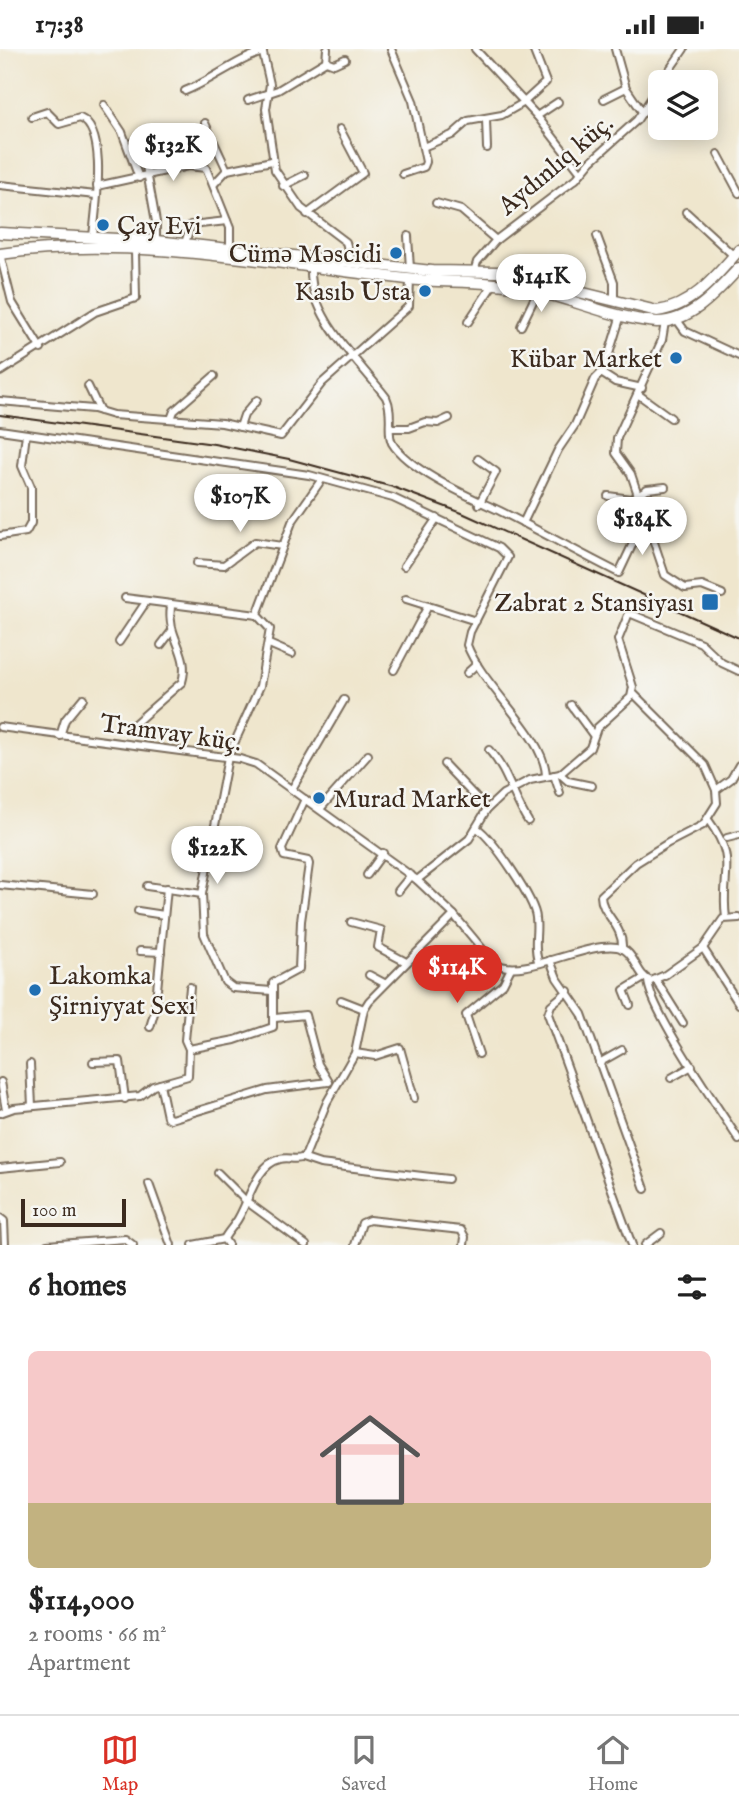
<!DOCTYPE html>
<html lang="en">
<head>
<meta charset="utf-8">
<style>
  :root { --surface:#fff; --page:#f6f6f6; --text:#222; --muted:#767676; --line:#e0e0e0; --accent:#d93025 }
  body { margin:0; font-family:"IM FELL English",serif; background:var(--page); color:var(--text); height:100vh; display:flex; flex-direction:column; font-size:26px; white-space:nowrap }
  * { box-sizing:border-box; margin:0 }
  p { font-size:23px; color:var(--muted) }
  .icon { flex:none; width:38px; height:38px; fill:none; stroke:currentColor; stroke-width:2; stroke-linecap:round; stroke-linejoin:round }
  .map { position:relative; height:1196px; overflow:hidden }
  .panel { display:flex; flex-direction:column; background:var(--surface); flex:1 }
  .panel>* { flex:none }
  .buttons { position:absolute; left:648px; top:21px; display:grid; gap:14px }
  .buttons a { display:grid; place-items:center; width:70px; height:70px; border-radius:10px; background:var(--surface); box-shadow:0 4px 18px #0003; font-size:35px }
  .scale { position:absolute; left:21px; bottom:18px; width:105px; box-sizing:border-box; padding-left:7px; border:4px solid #3b2a1e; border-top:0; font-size:19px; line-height:24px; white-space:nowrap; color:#3b2a1e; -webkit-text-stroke:5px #f6f6f2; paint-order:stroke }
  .price { position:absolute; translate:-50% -60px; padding:0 16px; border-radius:24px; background:#fff; color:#222; font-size:23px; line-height:46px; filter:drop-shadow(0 2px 4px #0008) }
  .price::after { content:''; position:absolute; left:50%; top:42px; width:21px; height:16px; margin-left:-10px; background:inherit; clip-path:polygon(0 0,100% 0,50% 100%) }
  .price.on { background:var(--accent); color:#fff }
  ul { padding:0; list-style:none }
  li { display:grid; align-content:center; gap:14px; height:371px; padding:0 28px }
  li+li { border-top:2px solid var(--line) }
  li span { display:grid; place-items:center; height:217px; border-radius:10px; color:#555 }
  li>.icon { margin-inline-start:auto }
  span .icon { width:126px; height:126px; fill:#fffc; stroke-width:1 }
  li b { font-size:30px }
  h2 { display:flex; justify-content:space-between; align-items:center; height:84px; padding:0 28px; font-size:30px }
  .status { display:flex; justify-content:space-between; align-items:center; height:49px; padding:0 35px; background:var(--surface); direction:ltr }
  .status svg { height:19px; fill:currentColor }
  .menu { display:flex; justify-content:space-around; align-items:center; height:98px; border-top:2px solid var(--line); background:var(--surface); font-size:19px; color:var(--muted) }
  .menu a { display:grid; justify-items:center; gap:4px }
  .menu .on { color:var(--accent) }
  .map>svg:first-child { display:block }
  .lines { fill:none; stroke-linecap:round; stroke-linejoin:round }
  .street-casing { stroke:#7a6c5b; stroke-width:10 }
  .primary-casing { stroke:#7a6c5b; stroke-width:13 }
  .street { stroke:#fff; stroke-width:6 }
  .primary { stroke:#fff; stroke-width:10 }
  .rail { stroke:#3b2a1e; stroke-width:2 }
  .poi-dot { fill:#1f6fb2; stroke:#f6f6f2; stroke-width:2.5 }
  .labels { text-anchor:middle; stroke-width:5; stroke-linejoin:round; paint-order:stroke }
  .street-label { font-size:26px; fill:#3b2a1e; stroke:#f6f6f2 }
  .poi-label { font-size:26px; fill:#3b2a1e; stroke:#f6f6f2; text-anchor:end }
</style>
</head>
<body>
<div class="status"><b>17:38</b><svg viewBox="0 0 49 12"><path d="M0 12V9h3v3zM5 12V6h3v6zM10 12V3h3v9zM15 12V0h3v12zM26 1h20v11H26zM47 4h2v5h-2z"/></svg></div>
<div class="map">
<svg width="739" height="1196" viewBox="0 0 739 1196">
  <rect width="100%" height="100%" fill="#f6f6f2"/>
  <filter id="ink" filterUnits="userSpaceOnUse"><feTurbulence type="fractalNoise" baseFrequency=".0143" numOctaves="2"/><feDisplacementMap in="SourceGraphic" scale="14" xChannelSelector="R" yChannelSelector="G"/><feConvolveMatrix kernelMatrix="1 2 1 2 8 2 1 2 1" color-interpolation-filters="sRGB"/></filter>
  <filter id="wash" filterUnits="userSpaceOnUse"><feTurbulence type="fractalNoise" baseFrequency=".00686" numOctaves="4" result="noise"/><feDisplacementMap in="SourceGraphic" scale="28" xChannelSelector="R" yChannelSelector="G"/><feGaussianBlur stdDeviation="1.57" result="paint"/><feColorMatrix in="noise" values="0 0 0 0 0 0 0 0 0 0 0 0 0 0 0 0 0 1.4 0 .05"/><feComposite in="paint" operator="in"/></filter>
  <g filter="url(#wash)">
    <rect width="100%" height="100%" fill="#efe6cd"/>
  </g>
  <g filter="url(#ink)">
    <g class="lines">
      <g class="street-casing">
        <g id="street">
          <polyline points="262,0 270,35 266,60 275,121 301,159 346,193 351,212"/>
          <polyline points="391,0 413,52 426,113 424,118 403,125"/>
          <polyline points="475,0 537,67 581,124"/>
          <polyline points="615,0 626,39 643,64"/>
          <polyline points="326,12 334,15 345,10"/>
          <polyline points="661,33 684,0"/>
          <path d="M185,42C213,31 235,11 263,3"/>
          <polyline points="604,50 626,39"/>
          <polyline points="248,51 278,41 326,12 327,0"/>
          <polyline points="104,56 122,83 139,129"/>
          <polyline points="537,67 558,53"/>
          <path d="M32,68L47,63L59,75L80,69C109,81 95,162 93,188"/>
          <polyline points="486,70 487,99"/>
          <polyline points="205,74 227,121"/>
          <polyline points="152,96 144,106 156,173 156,192"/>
          <polyline points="423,98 452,86 468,72 502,66 523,54 546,33 533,0"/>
          <polyline points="718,105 739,144"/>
          <polyline points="214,135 227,121 272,112"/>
          <polyline points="0,136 96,146"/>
          <polyline points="97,137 188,117 206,119 230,179 230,199"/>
          <polyline points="283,137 305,126"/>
          <polyline points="436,154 461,161 496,191"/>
          <polyline points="686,163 734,207"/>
          <polyline points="307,165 363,124 340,80"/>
          <polyline points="408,187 410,220"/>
          <polyline points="597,187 614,233 614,253"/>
          <polyline points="185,194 191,176 227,172"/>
          <polyline points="0,205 12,253 41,300"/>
          <path d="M311,219C309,268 358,311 386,348C394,365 386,382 392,394C408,421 472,449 500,462C540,482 579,504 619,524L635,490L647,476"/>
          <polyline points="474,223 477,213 496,191 576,130 591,112 637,71 660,36"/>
          <polyline points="677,271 685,282 739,307"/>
          <polyline points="468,273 494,234"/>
          <polyline points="665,273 662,291 617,389 616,404 631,425 665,526 685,539 702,537 722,545"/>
          <polyline points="521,277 538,242"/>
          <polyline points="0,323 95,263 136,249 135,202"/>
          <polyline points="601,324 615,333 642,339"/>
          <polyline points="88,337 100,362"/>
          <polyline points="639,346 671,369"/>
          <polyline points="0,352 93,360 113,366 222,374 281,387 322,334 409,257 410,231"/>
          <polyline points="171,370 174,362 214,327"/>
          <polyline points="240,378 244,366 257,351"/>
          <polyline points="390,379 409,379 425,373 438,374 449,369"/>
          <path d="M0,381L309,426L393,449L499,499L508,508L470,583L467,596C483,638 544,686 546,726"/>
          <polyline points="478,410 496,423 479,455"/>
          <polyline points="608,447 631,450 647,440 665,438"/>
          <polyline points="523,474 558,401 575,376 595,330 604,321 621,266"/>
          <polyline points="0,487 26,483 31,474 31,438 22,417 26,385"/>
          <polyline points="197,514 224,516 255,493 282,497"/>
          <polyline points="404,517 437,469"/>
          <polyline points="125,549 257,566"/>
          <polyline points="406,550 476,572"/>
          <polyline points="119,593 146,553"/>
          <polyline points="269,595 292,605"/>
          <polyline points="161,596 171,583"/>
          <polyline points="394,621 428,557"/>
          <polyline points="467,624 477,615"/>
          <polyline points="571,656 593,686"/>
          <path d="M132,677L182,633C191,603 166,589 171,557"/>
          <path d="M0,678L240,710L256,715L417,831L454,866L494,914C523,931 583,893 617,898C636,901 635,926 651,932L665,926L703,899L723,870L739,869"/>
          <polyline points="60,687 65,671 83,649"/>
          <path d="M489,701C508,722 513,749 528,772"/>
          <polyline points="444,715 487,760"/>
          <polyline points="560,725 568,732 592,737"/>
          <polyline points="554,726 560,744"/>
          <polyline points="292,740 344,651"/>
          <polyline points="716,741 731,730 739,716"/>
          <polyline points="320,760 368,706"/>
          <path d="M709,772C739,813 720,824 726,869"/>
          <path d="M477,779C493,790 535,851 536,869C538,885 533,896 538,912"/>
          <polyline points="727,789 739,786"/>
          <polyline points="367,826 383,804"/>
          <polyline points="417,831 469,790 487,760 503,745 530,731 560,725 590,699 597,679 631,648 633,638 618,591 629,564 701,594 722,614 739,622"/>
          <polyline points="0,836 93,845"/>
          <polyline points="147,837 202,845"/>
          <polyline points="398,842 411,826"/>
          <polyline points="138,862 164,866"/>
          <polyline points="351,873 381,881 378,898 406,913"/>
          <polyline points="703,899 739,955"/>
          <path d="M622,900C624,876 601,865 601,847L636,814L668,794L703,776L717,754L716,741L705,716L633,644"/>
          <polyline points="140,902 161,903"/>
          <polyline points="550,911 557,929 582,965 645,1140"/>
          <polyline points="369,926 384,934"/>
          <path d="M648,931C649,960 720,1061 739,1091"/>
          <polyline points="656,931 683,974"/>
          <polyline points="272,942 233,939 225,933 204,885 202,845 228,708 260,637 270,580 257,566 292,473 322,430"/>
          <polyline points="568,942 551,956 548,965 632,1196"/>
          <polyline points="341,951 364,960"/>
          <polyline points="630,956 624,941 644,929"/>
          <polyline points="275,969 305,966 318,1015 329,1033"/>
          <polyline points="150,978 155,961 167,839"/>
          <polyline points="189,1000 185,991 190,938"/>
          <polyline points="355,1004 375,1007 400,999 414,1049"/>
          <polyline points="479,1005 466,966 503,935 510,921"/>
          <polyline points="93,1013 120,1012 125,1050"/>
          <polyline points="599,1014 622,1001"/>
          <polyline points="30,1015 32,1057"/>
          <polyline points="671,1029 692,1017"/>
          <polyline points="1,1033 6,1061"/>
          <polyline points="160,1035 167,1068 171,1070 267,1041 328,1033"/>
          <polyline points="0,1064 14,1059 140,1047 153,1037 188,1027 189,1000 235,991 273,978 273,934 299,920 301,872 309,815 308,812 284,807 282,800 305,750"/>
          <polyline points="302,1109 320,1115 448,1130"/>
          <polyline points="0,1119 60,1113"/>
          <polyline points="218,1124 246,1152 306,1196"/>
          <polyline points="149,1135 171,1196"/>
          <polyline points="0,1169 4,1172 5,1196"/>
          <polyline points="47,1196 125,1190 133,1196"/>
          <polyline points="193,1196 224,1190"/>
          <path d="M228,1196L224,1190C228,1182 235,1176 239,1168C249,1151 257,1115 280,1110C287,1108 294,1111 302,1109L306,1105L327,1053L355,1004L364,960L369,952L454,866"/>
          <polyline points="355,1196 362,1174 369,1171 461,1181 465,1188 464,1196"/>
          <polyline points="645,1196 661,1184"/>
        </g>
      </g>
      <g class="primary-casing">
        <g id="primary">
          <path d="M0,184L156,192L432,222L497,223L657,262C692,258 717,226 739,201"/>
          <path d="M0,205C132,186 275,215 407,230C444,234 481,231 518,238C565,246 609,269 657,273C691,273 717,243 739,219"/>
        </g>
      </g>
      <use href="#street" class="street"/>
      <use href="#primary" class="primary"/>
      <polyline class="rail" points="0,366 214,395 289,410 393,438 462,464 739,589"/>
    </g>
  </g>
  <g class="poi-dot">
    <circle cx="103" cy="176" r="7"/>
    <circle cx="396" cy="204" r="7"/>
    <circle cx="425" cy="242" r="7"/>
    <circle cx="676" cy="309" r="7"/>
    <rect x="701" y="544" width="18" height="18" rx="3.5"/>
    <circle cx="319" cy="749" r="7"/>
    <circle cx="35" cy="941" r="7"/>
  </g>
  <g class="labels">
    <g class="street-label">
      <text transform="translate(555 115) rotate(-40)" y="9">Aydınlıq küç.</text>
      <text transform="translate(171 683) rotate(8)" y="9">Tramvay küç.</text>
    </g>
    <g class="poi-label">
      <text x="117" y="185" text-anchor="start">Çay Evi</text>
      <text x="382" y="213">Cümə Məscidi</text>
      <text x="411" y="251">Kasıb Usta</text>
      <text x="662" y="318">Kübar Market</text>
      <text x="694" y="562">Zabrat 2 Stansiyası</text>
      <text x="333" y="758" text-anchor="start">Murad Market</text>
      <text x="49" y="935" text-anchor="start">Lakomka<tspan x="49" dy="30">Şirniyyat Sexi</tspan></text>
    </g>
  </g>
</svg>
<div class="buttons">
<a><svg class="icon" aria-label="layers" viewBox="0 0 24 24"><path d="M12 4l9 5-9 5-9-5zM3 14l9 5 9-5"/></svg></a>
</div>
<div class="scale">100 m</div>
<b class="price" style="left:173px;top:134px">$132K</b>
<b class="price" style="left:541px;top:265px">$141K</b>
<b class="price" style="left:240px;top:485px">$107K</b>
<b class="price" style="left:642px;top:508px">$184K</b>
<b class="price" style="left:217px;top:837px">$122K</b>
<b class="price on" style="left:457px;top:956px">$114K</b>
</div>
<section class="panel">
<h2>6 homes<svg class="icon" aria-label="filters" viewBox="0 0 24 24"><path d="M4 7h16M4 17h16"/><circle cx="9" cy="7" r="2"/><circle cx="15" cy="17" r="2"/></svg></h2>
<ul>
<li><span style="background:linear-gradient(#f6c9c9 70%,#c2b280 0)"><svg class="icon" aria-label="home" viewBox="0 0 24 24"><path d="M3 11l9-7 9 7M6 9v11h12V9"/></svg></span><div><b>$114,000</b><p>2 rooms · 66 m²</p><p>Apartment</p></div></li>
</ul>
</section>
<nav class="menu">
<a class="on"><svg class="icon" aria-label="map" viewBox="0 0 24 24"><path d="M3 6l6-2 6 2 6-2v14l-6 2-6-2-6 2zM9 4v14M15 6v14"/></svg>Map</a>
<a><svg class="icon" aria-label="saved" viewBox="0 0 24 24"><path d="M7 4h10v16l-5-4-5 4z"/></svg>Saved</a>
<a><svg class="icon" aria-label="home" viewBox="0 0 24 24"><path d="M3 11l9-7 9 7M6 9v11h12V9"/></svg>Home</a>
</nav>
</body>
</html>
